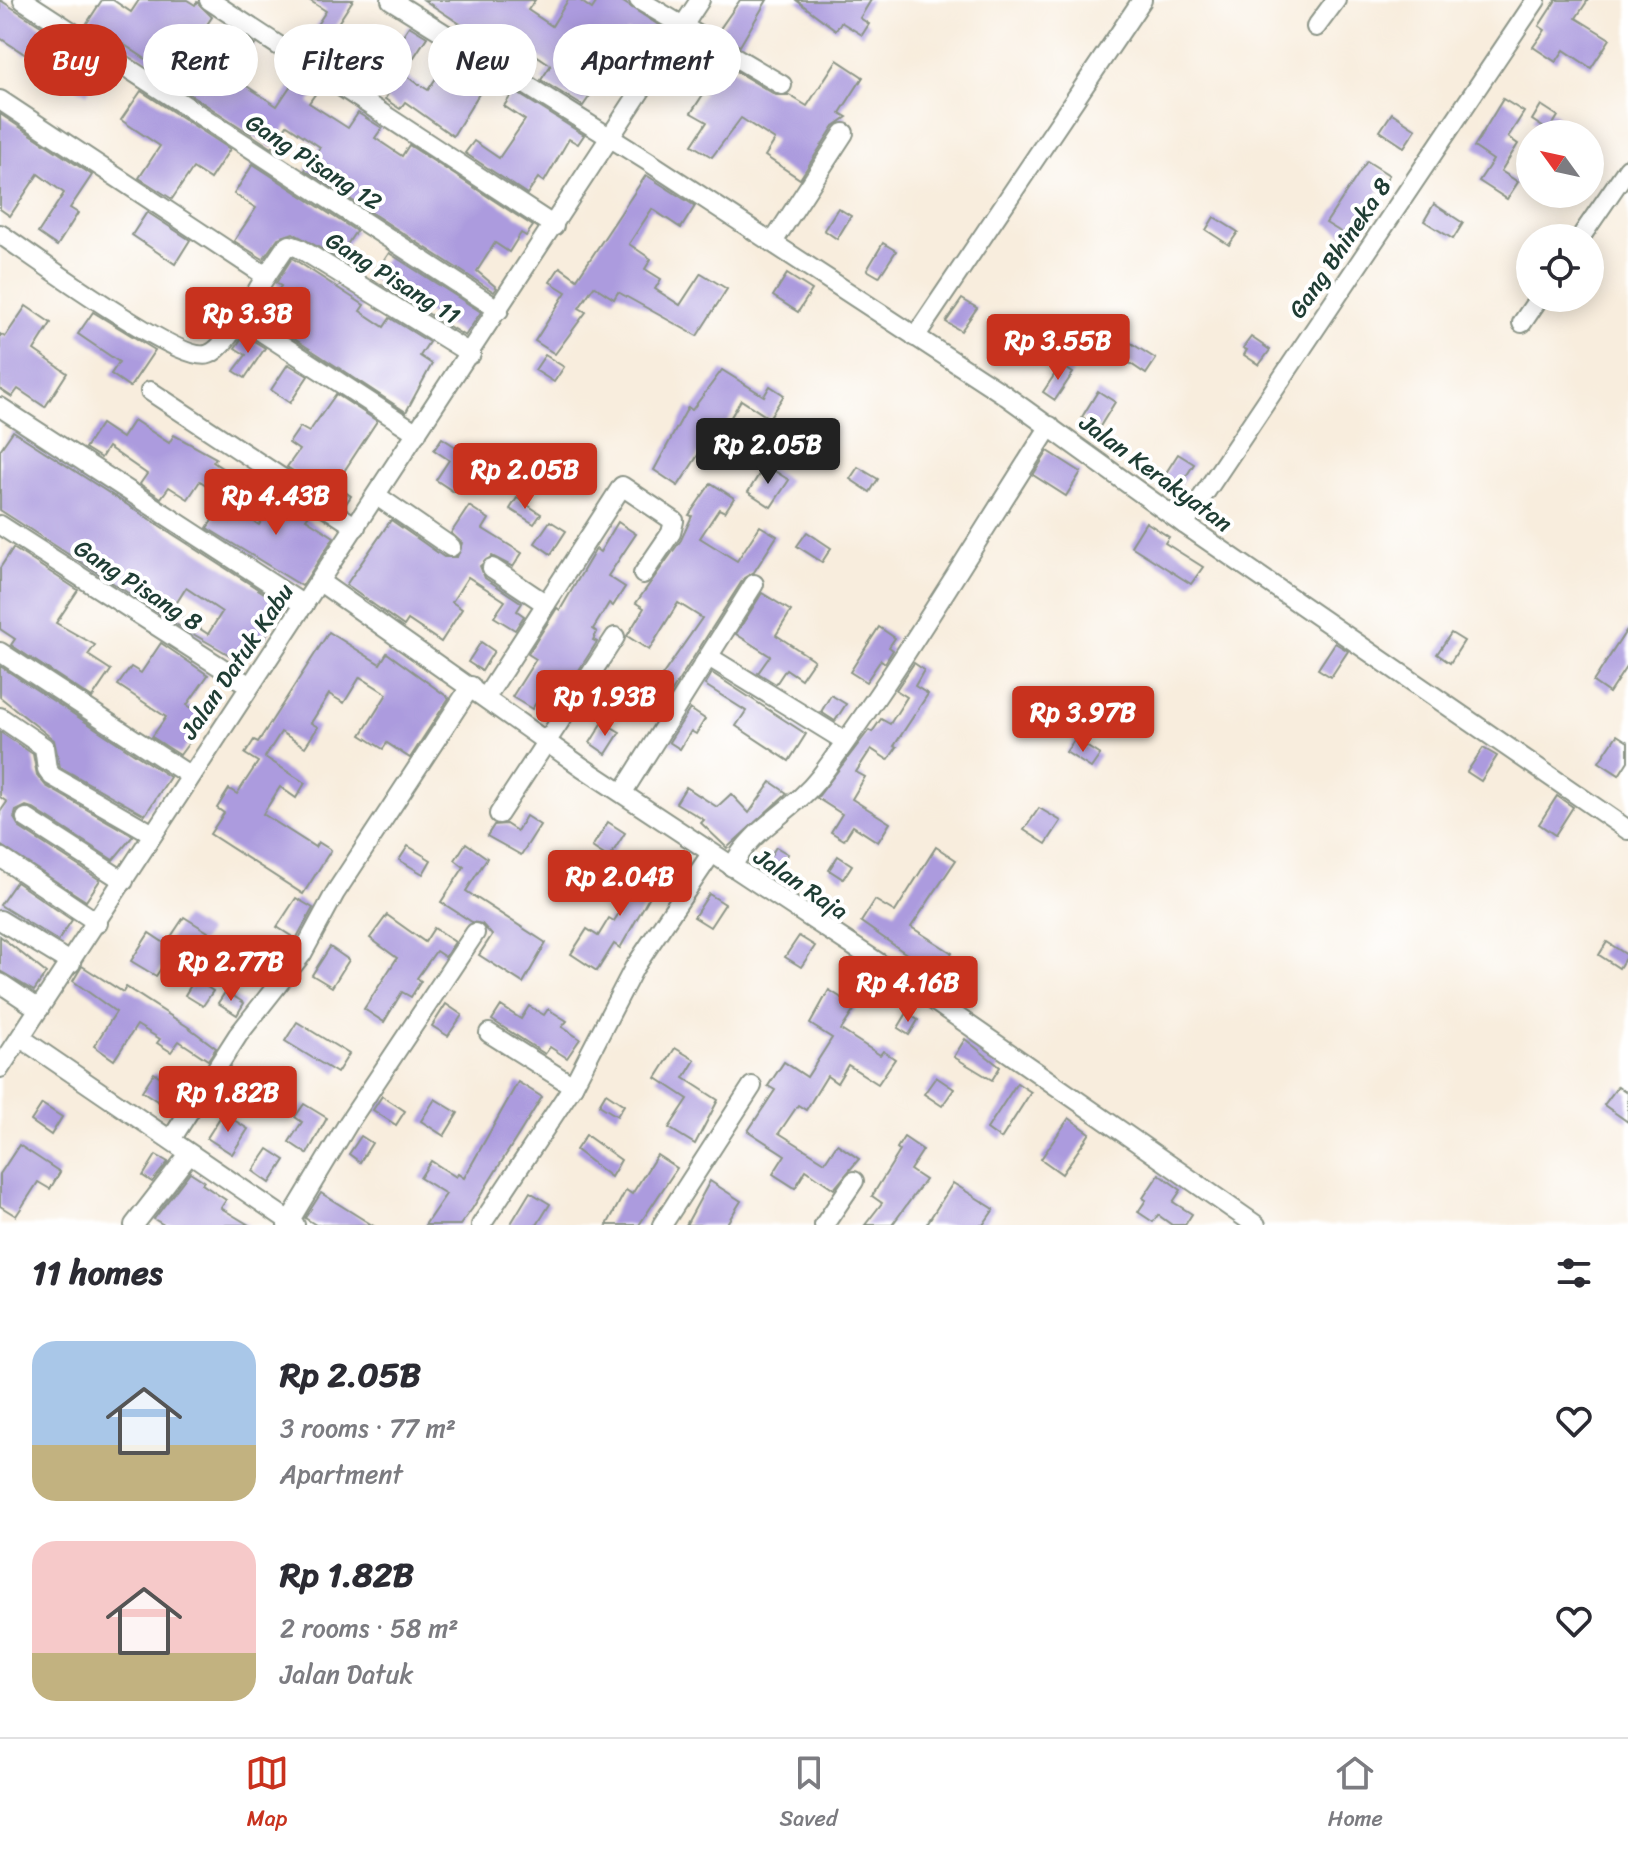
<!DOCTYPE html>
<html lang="en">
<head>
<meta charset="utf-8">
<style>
  :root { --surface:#fff; --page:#f7f7f7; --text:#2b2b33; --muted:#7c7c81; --line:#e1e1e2; --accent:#c8321e }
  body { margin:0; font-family:Sriracha,sans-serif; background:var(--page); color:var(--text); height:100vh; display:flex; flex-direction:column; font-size:30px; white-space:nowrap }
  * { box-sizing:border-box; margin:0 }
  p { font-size:26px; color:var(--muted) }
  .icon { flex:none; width:44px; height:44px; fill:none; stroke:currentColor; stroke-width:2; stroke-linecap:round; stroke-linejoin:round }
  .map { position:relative; height:1225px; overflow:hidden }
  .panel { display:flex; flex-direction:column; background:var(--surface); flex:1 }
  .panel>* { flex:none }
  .top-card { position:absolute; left:24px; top:24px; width:800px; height:72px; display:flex; gap:16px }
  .needle { width:52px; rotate:303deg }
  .fabs { position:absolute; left:1516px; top:120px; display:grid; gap:16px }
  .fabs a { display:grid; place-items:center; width:88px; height:88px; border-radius:50%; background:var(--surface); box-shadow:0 4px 20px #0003; font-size:40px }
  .price { position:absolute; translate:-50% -68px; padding:0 18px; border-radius:8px; background:var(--accent); color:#fff; font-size:26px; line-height:52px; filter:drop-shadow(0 2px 4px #0008) }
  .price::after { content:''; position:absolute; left:50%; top:48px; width:24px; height:18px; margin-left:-12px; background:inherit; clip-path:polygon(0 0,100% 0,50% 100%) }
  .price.current { background:#222; color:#fff }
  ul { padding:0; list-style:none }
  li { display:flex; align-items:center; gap:24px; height:200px; padding:0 32px }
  li span { display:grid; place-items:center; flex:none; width:224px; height:160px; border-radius:24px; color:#555 }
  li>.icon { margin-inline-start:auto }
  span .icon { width:96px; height:96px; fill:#fffc; stroke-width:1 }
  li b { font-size:34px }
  h2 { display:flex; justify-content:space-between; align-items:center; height:96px; padding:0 32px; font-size:34px }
  .chip { padding:0 28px; border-radius:36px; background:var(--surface); box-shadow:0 4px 20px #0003; font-size:28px; line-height:72px }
  .chip.current { background:var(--accent); color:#fff }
  .dock { display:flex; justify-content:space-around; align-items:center; height:112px; border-top:2px solid var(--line); background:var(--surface); font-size:22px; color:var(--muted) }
  .dock a { display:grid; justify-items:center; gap:4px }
  .dock .current { color:var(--accent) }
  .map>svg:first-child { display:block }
  .building { fill:#ac9bde }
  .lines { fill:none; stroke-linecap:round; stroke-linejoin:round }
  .minor-casing { stroke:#8c9588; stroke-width:22 }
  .minor { stroke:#fff; stroke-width:18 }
  .labels { text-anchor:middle; stroke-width:8; stroke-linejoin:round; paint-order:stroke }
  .street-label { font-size:24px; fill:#1f3d34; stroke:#fff }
</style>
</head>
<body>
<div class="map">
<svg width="1628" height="1225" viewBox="0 0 1628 1225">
  <rect width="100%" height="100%" fill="#fff"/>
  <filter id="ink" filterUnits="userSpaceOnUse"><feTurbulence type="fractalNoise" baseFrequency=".0125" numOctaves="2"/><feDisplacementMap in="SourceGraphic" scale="16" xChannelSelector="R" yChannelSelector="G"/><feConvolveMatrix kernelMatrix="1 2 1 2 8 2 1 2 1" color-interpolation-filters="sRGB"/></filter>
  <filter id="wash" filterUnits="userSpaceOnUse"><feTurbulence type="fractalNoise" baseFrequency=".006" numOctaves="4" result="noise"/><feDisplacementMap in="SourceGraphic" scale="32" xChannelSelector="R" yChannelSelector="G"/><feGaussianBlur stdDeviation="1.8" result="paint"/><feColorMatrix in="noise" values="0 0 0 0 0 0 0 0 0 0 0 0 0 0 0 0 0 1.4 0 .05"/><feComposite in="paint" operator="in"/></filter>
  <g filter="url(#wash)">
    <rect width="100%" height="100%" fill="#f8eddd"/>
    <g id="blocks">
      <g class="building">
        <polygon points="0,0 44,28 26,55 0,38"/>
        <polygon points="102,0 113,0 131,12 139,0 187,0 195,5 197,2 212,17 191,48 213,63 234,31 255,45 233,77 277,106 299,73 320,87 309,103 348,128 358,113 382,128 375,138 402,156 409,145 533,226 526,236 521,233 509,252 495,243 477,271 497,288 494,292 305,170 320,147 287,125 272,148 168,80 171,76 123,44 120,49 85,26"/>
        <polygon points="309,0 353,0 323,46 309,37 326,11"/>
        <polygon points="424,0 535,0 528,10 552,26 568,0 579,0 592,9 598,0 620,0 660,26 648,44 628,31 611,57 615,59 583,106 541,80 551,65 497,29 489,43"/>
        <polygon points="740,0 767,0 740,46 717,33"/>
        <polygon points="796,0 871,0 860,18 869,24 862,35 841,22 836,30"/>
        <polygon points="1556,0 1588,0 1576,18 1610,39 1591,68 1564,50 1556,62 1533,47 1545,30 1539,26"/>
        <polygon points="409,26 427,37 403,74 428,90 453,53 490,76 453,136 405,102 400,109 385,99 389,92 347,64 363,39 389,56"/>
        <polygon points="74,47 105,67 87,94 55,76"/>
        <polygon points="717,60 776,95 789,95 807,106 837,60 863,77 840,113 847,117 834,126 800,179 765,156 775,140 741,118 712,157 692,145 707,122 691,113 704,93 694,87 707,66 711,68"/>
        <polygon points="141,91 230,149 210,179 193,168 172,199 139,178 160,146 121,120"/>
        <polygon points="514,91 584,135 578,144 569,139 544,182 538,178 527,194 465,153 474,141 499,158 525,120 504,106"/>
        <polygon points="1503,99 1524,112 1508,137 1518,144 1501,171 1518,182 1507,199 1479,181 1493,160 1474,147"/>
        <polygon points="1541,105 1558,116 1549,131 1532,120"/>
        <polygon points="1392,113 1416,129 1404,147 1380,131"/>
        <polygon points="0,114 92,175 70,208 78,213 57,246 38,233 64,193 38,174 10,216 0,209"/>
        <polygon points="1367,161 1389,175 1349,237 1326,223"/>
        <polygon points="253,164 356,231 338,258 293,233 278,238 263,259 234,241 256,208 234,194"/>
        <polygon points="646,175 695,206 681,228 652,209 629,244 651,259 645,269 661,279 655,289 680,305 701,273 727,289 697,336 618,292 614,299 594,286 579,308 586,312 555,354 535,341 566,292 550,282 560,267 577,279"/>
        <polygon points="1434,204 1463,223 1453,239 1424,221"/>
        <polygon points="838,208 851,216 837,239 824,230"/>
        <polygon points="147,212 190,240 175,264 132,235"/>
        <polygon points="1214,217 1238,232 1229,245 1206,230"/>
        <polygon points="883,243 896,251 879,277 867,270"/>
        <polygon points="389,253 481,312 465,336 372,279"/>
        <polygon points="292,258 364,305 360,311 384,327 390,318 429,342 420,356 432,364 406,412 261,317 281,286 276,283"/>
        <polygon points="787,274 812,290 798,312 773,296"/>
        <polygon points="962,299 977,308 961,331 946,322"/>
        <polygon points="26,306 51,323 34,350 67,373 45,407 18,389 12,397 0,389 0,334 5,337"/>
        <polygon points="93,312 155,350 130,387 111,374 119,362 78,334"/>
        <polygon points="244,335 265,348 245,378 234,371 246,355 235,348"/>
        <polygon points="1251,337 1270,350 1259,365 1244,355 1247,350 1243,348"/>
        <polygon points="1131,343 1156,359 1146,374 1122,358"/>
        <polygon points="545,355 564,367 554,382 535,370"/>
        <polygon points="288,364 308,376 290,403 271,390"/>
        <polygon points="1061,365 1073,373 1055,400 1043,392"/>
        <polygon points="722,370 764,396 770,386 784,395 769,418 741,400 709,454 702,449 678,486 654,470 688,407 692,410"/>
        <polygon points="1098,391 1115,402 1099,428 1082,417"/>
        <polygon points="336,394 377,421 335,485 351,496 345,505 287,467 299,450 289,443 300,427 309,432"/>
        <polygon points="134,420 169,443 174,435 216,458 213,462 240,480 228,499 200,481 188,499 169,487 161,498 140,484 147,474 108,447 101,458 85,448 101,424 122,438"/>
        <polygon points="13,431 281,604 266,625 271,628 263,640 258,636 240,661 174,623 179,615 208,634 222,612 186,588 167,618 0,510 0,450"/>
        <polygon points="442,438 493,471 485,483 467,472 454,492 436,480 449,460 434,450"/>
        <polygon points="1048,451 1081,472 1066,496 1033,475"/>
        <polygon points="1178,454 1194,464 1178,489 1162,479"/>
        <polygon points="765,465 789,480 771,507 748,492"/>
        <polygon points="858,467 878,479 870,492 850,479"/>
        <polygon points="711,483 734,498 725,512 719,509 700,538 737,561 760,526 777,536 754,572 744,578 665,702 650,693 702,618 678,603 649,650 627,636 644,608 636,603 681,540 692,516 689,515"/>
        <polygon points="271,486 311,512 306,519 334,537 302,586 207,528 224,502 259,525 277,499 267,492"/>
        <polygon points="517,498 541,514 534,524 510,509"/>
        <polygon points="469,506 489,519 483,529 522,553 513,567 492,556 480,566 485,578 522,603 517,611 524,616 515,630 494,617 505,601 468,577 452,602 462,609 441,642 408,620 404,626 346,585 391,520 444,557 457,557 462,543 451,533"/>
        <polygon points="550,521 566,531 551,554 535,543"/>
        <polygon points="618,522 636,534 608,576 625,587 613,606 609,603 593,629 597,632 593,640 597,642 572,681 556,672 532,709 512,697 536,659 528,654 557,608 560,610 596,549 600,552"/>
        <polygon points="1146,522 1169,537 1165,543 1203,567 1191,584 1131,546"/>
        <polygon points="807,532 831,548 822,562 797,546"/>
        <polygon points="13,548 78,590 56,623 95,645 88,655 111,670 92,698 11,645 15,639 0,629 0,568"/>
        <polygon points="762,593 791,611 776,635 814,660 801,679 786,669 776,684 758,673 770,656 736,634"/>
        <polygon points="879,627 895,638 889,647 893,650 885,663 881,660 866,682 850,672"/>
        <polygon points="1628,628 1628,664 1609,693 1593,682"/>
        <polygon points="329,632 380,664 387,653 449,698 410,758 387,743 383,749 361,735 387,694 360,677 344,703 329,694 311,723 318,727 305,747 281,732 265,757 305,783 296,798 280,787 263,814 315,847 318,842 331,850 303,894 210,834 224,813 217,808 229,789 237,794 258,762 245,754 254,740 258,742"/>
        <polygon points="1451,633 1464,641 1450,663 1437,654"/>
        <polygon points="481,642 494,651 482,671 468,662"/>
        <polygon points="161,643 208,675 187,705 207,718 180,755 152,737 166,717 118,685 131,667 141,673"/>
        <polygon points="1335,643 1348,651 1331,677 1318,669"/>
        <polygon points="914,663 924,670 915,686 928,694 894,746 897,747 888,760 871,749 856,772 865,777 852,799 890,823 878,842 853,826 844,840 831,832 842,814 817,798 869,730 872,732 881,719 890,724 907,697 896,690"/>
        <polygon points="0,666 170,777 145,815 60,767 54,740 0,697"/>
        <polygon points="712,673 806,734 789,761 736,726 746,711 705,685"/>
        <polygon points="831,695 846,704 835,721 821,712"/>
        <polygon points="690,709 705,719 696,734 691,731 680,749 669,742"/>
        <polygon points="603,722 620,732 606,754 590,743"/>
        <polygon points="0,732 33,754 37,775 46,786 133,836 113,860 32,808 26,806 16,811 14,818 20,828 100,880 86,901 0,845 0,812 7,802 0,797"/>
        <polygon points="1617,735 1628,742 1628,761 1619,775 1599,762"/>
        <polygon points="1075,739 1100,755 1091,768 1066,752"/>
        <polygon points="1483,748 1497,756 1481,781 1467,772"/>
        <polygon points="771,782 787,793 727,848 701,823 704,820 676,803 686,787 717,807 731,794 749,813"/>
        <polygon points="1557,796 1573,807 1555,835 1539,824"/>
        <polygon points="1039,808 1061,821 1046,844 1024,830"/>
        <polygon points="526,816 540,825 521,855 487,836 494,825 506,824 517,831"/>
        <polygon points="608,822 625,833 609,858 592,847"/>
        <polygon points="466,843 487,858 466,891 546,943 523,983 479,955 492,935 482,924 472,922 441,902 464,867 455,860"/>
        <polygon points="408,846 431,860 423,874 399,860"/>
        <polygon points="776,847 788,854 778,871 766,863"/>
        <polygon points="936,847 956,860 911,927 952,953 938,976 861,922 875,900 895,912"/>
        <polygon points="643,855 665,870 620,948 614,944 597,971 571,954 587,929 598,936 609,918 614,921 641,878 632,872"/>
        <polygon points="838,856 852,865 843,879 829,870"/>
        <polygon points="16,882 72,920 58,941 0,905"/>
        <polygon points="709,894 725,904 710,927 694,917"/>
        <polygon points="296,898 313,908 296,939 277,927"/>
        <polygon points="387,915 425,942 434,928 455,942 445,957 436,951 417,978 421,981 411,997 402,992 384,1022 364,1009 397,958 370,938"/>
        <polygon points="184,917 208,932 178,977 162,967 156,976 131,961 149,933 166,944"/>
        <polygon points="0,936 46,973 34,991 0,971"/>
        <polygon points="799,936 815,946 801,967 785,957"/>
        <polygon points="1607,942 1627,955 1619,968 1599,955"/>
        <polygon points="330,947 349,960 332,987 312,975"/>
        <polygon points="82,966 123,992 126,987 188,1027 216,1048 208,1060 179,1041 171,1052 157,1043 160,1039 137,1025 114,1060 94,1046 116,1012 73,981"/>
        <polygon points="195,979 213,991 203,1006 185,995"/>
        <polygon points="829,990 856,1007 841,1030 880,1055 883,1051 895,1059 878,1084 848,1065 837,1083 827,1076 806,1110 798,1105 779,1133 825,1162 837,1144 859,1159 834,1189 806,1170 795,1188 773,1174 785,1155 748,1131 775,1090 768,1086 784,1062 807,1077 832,1038 810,1024"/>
        <polygon points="226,991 244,1003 237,1015 218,1003"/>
        <polygon points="446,1004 462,1015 448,1036 432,1026"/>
        <polygon points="501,1006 521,1019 529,1006 544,1015 548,1009 567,1021 562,1027 580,1039 567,1058 550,1047 545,1054 492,1020"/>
        <polygon points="907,1013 918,1020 909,1035 898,1028"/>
        <polygon points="297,1022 349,1054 337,1073 285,1041"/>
        <polygon points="965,1039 1000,1067 992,1080 954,1057"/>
        <polygon points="675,1048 695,1060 684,1078 718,1100 695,1144 669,1128 688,1099 656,1078"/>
        <polygon points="154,1073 171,1083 159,1102 142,1091"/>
        <polygon points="256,1076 279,1091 268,1108 245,1093"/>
        <polygon points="936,1077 954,1089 942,1106 924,1094"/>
        <polygon points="518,1082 542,1097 472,1209 460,1225 425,1225 446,1194 420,1178 431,1161 456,1177 458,1174 464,1178"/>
        <polygon points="1017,1083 1031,1092 1001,1139 987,1129"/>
        <polygon points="1618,1086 1628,1093 1628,1122 1604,1105"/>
        <polygon points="606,1093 624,1105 617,1116 599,1105"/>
        <polygon points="382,1096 405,1111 396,1125 373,1110"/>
        <polygon points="435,1099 458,1113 444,1136 421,1121"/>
        <polygon points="42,1104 62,1117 51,1135 31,1121"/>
        <polygon points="304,1104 327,1118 307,1154 289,1142 302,1122 295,1117"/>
        <polygon points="223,1113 248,1129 232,1154 207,1138"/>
        <polygon points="1069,1118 1090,1133 1062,1174 1041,1159"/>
        <polygon points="586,1135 621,1160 611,1177 576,1150"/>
        <polygon points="361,1136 372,1143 360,1162 349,1154"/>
        <polygon points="904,1137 923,1150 910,1170 925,1180 892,1225 865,1225 882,1203 872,1196 900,1151 897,1148"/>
        <polygon points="19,1145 60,1172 50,1189 38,1182 16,1216 0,1206 0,1174"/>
        <polygon points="268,1149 285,1160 270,1183 253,1171"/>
        <polygon points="156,1155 168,1162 152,1182 143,1176"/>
        <polygon points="657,1155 677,1168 639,1225 607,1225 626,1190 632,1194"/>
        <polygon points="190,1172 204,1181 202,1184 226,1200 221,1208 249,1225 164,1225 154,1219"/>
        <polygon points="1159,1174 1181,1190 1173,1202 1192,1214 1185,1225 1172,1225 1158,1215 1153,1222 1138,1212 1146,1200 1143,1198"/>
        <polygon points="710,1181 741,1201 726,1225 686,1225"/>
        <polygon points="953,1183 994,1209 983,1225 926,1225"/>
        <polygon points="530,1192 550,1204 537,1225 510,1225"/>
        <polygon points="321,1193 372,1225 316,1225 305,1218"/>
      </g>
    </g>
  </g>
  <g filter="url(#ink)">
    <use href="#blocks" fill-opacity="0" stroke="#8c9588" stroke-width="2"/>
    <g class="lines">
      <g class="minor-casing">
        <g id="minor">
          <polyline points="23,0 499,310"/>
          <polyline points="209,0 554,226"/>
          <polyline points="391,0 649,162 1002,393 1184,524 1628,830"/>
          <polyline points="639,0 782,85"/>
          <polyline points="1316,27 1336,0"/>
          <polyline points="0,100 266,276 285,248 290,245 299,248 471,354"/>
          <path d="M0,234C30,254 182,366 209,354C228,347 254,294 266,276"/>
          <polyline points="1580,238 1628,168"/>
          <polyline points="773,242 844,133"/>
          <polyline points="239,317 417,433"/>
          <polyline points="1522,323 1539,298"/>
          <polyline points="915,337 1142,0"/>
          <polyline points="150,391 356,527"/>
          <polyline points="0,407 304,605"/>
          <polyline points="377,496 451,547"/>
          <polyline points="1184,524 1536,0"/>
          <polyline points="0,525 250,686"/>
          <polyline points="492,568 546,604"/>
          <polyline points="320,582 582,767 897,975 1256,1225"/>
          <polyline points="0,652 189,775"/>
          <polyline points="709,657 845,741"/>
          <polyline points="486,697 622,486 674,521 671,533 643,574"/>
          <polyline points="0,717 44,747 47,769 52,776 153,834"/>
          <polyline points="623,792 754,584"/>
          <polyline points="499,814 615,637"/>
          <polyline points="26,818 124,881"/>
          <polyline points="0,857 98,923"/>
          <path d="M732,867C752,827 793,812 820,777C903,665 974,544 1050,426"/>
          <polyline points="0,920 71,963"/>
          <polyline points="0,983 39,1009"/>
          <polyline points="489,1033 573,1086"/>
          <polyline points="21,1038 295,1225"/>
          <polyline points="0,1068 700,0"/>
          <polyline points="172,1138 238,1035 302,954 335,893 471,686"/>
          <polyline points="134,1225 189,1154"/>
          <polyline points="287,1225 349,1122 475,933"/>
          <polyline points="481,1225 573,1086 634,968 711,854"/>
          <polyline points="662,1225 752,1086"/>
          <polyline points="824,1225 854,1181"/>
        </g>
      </g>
      <use href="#minor" class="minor"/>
    </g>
  </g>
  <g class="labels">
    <g class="street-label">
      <text transform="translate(314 162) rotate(33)" y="8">Gang Pisang 12</text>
      <text transform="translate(1340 248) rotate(-56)" y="8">Gang Bhineka 8</text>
      <text transform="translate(393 278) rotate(32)" y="8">Gang Pisang 11</text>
      <text transform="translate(1156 473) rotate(36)" y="8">Jalan Kerakyatan</text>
      <text transform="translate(138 585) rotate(33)" y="8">Gang Pisang 8</text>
      <text transform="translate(237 661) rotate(-56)" y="8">Jalan Datuk Kabu</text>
      <text transform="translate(801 884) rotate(34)" y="8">Jalan Raja</text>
    </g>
  </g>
</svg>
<div class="fabs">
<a><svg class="needle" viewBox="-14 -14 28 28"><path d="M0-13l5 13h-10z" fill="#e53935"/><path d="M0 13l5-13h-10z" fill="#7c7c81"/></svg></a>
<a><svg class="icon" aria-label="locate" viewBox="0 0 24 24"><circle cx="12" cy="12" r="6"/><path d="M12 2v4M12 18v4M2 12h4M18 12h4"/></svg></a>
</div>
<b class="price" style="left:248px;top:355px">Rp 3.3B</b>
<b class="price" style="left:1058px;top:382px">Rp 3.55B</b>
<b class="price current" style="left:768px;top:486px">Rp 2.05B</b>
<b class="price" style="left:525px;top:511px">Rp 2.05B</b>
<b class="price" style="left:276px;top:537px">Rp 4.43B</b>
<b class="price" style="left:605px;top:738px">Rp 1.93B</b>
<b class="price" style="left:1083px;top:754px">Rp 3.97B</b>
<b class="price" style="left:620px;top:918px">Rp 2.04B</b>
<b class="price" style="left:231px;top:1003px">Rp 2.77B</b>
<b class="price" style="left:908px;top:1024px">Rp 4.16B</b>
<b class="price" style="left:228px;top:1134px">Rp 1.82B</b>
<div class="top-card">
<a class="chip current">Buy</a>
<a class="chip">Rent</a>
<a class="chip">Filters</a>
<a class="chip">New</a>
<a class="chip">Apartment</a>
</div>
</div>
<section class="panel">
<h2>11 homes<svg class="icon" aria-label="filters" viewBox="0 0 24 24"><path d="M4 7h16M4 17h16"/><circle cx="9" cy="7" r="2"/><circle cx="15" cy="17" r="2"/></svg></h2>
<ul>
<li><span style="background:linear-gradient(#a9c7e8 65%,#c2b280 0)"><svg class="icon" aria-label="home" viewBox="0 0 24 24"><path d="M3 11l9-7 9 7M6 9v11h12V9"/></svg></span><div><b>Rp 2.05B</b><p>3 rooms · 77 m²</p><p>Apartment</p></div><svg class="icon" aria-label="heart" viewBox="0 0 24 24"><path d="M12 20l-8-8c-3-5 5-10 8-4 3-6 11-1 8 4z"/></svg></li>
<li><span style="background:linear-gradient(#f6c9c9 70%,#c2b280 0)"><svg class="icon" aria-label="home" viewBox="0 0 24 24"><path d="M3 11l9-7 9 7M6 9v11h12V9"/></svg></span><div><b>Rp 1.82B</b><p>2 rooms · 58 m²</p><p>Jalan Datuk</p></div><svg class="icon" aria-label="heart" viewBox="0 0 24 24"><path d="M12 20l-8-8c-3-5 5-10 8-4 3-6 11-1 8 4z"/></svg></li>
</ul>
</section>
<nav class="dock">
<a class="current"><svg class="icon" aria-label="map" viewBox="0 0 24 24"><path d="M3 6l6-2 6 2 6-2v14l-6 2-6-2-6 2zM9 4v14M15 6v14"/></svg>Map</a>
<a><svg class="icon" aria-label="saved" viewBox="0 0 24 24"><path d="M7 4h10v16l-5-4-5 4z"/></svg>Saved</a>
<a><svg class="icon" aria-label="home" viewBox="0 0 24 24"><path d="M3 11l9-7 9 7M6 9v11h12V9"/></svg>Home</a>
</nav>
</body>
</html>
